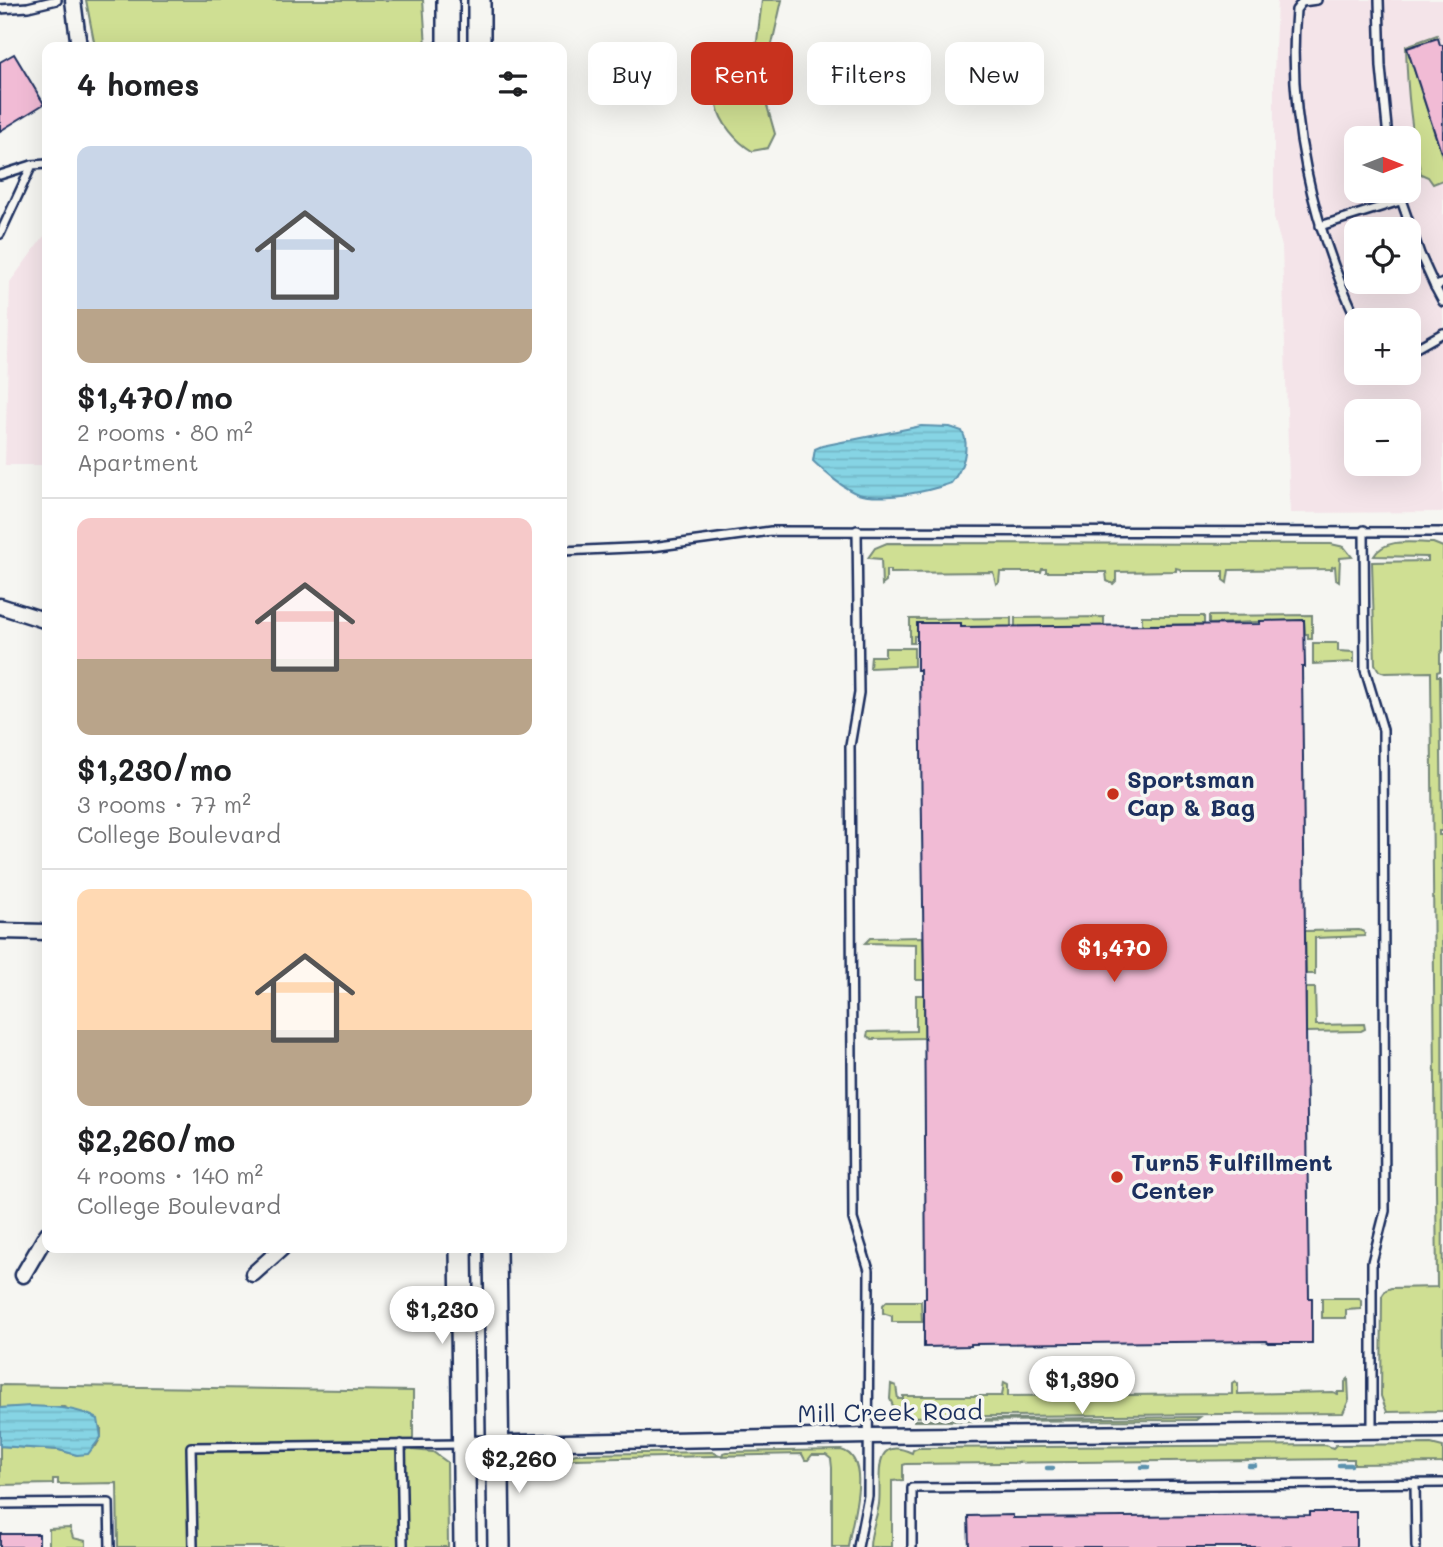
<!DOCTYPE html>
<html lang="en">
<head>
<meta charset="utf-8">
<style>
  :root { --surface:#fff; --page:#f6f6f6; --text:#202124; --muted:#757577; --line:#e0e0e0; --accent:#c8321e }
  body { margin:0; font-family:Mali,sans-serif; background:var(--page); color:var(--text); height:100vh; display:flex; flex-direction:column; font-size:26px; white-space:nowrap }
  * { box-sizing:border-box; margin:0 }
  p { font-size:23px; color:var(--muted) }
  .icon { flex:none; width:38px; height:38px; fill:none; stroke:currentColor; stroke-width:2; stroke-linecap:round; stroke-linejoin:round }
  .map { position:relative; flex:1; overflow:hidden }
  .panel { position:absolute; left:42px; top:42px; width:525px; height:1211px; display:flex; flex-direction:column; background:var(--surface); border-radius:14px; box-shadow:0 7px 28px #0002 }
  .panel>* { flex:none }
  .guide { position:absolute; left:588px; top:42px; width:665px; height:63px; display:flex; gap:14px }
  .needle { width:46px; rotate:90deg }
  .buttons { position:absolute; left:1344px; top:126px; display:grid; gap:14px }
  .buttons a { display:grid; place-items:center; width:77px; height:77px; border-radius:14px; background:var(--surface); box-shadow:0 7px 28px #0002; font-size:35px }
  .price { position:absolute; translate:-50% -60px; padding:0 16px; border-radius:24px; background:#fff; color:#222; font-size:23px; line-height:46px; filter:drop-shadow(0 2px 4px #0008) }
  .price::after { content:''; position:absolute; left:50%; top:42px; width:21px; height:16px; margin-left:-10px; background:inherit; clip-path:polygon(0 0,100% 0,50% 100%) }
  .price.on { background:var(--accent); color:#fff }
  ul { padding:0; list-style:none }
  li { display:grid; align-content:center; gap:14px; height:371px; padding:0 35px }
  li+li { border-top:2px solid var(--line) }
  li span { display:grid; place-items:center; height:217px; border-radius:14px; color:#555 }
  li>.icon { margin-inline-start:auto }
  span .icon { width:126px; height:126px; fill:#fffc; stroke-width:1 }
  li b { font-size:30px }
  h2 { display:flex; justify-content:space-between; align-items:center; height:84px; padding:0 35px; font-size:30px }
  .tag { padding:0 24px; border-radius:14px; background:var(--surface); box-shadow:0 7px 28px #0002; font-size:24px; line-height:63px }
  .tag.on { background:var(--accent); color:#fff }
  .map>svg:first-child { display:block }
  .built { fill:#f4e4e9; fill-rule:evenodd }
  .green { fill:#cfdf93; stroke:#758778; stroke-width:2 }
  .water { fill:url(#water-rules); stroke:#5b92ae; stroke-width:2 }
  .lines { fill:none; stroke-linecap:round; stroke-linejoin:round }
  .stream { stroke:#5b92ae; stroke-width:4.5 }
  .building { fill:#f1bbd5; stroke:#1b2f5e; stroke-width:2 }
  .service-casing { stroke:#1b2f5e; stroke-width:12 }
  .minor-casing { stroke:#1b2f5e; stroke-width:19 }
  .secondary-casing { stroke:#1b2f5e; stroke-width:26 }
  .service { stroke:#f6f6f2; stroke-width:7 }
  .minor { stroke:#f6f6f2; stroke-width:14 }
  .secondary { stroke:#f6f6f2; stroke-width:21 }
  .poi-dot { fill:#c8321e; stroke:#f6f6f2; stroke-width:2.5 }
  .labels { text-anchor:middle; stroke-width:7; stroke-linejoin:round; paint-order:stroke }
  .poi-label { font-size:24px; font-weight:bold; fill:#1b2f5e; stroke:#f6f6f2; text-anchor:start }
  .street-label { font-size:24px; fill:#1b2f5e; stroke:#f6f6f2 }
</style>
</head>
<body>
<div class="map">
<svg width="1443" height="1547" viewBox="0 0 1443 1547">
  <defs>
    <pattern id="water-rules" width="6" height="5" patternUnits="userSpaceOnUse" patternTransform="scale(1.75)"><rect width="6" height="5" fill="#86d4e4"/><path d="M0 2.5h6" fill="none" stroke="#73b6c6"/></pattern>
  </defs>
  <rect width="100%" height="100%" fill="#f6f6f2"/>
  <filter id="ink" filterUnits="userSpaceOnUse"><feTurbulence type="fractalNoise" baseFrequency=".0143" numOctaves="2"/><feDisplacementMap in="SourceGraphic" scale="14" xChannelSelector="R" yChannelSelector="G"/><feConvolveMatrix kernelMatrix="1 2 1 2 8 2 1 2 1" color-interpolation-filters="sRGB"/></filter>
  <g filter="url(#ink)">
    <g class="built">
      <path d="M1277,0H1443V512L1290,513L1282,247L1274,218V74ZM1356,138H1409V191H1356ZM1356,229H1409V282H1356ZM1356,320H1409V373H1356ZM1356,411H1409V464H1356Z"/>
      <polygon points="47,232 47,465 5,465 10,282"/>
    </g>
    <g class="green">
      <polygon points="86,0 423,0 426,47 95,47"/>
      <path d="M762,0H782L762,88L775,134L768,148L752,151C737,142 720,123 717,105L734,82L745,72L752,59L757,41Z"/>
      <path d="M1437,35L1438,38L1407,48L1443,159V180L1433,184L1428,177L1421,174C1411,131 1407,90 1406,46Z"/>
      <polygon points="887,543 1331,544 1344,547 1352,557 1340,558 1339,581 1336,579 1335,566 1332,567 1332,569 1229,570 1227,583 1223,580 1223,571 1181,571 1180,569 1176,568 1176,571 1116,572 1116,581 1113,584 1107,581 1106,572 1046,572 1046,569 1042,569 1041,572 1000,572 999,582 996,584 993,572 890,573 890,570 886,570 886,582 882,585 881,559 868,558 875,548"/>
      <path d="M1433,543L1443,547V649L1440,654V671L1437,672V676H1440L1442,831H1439V835H1442L1443,1411L1387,1412L1381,1396L1382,1296L1386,1290L1391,1288L1437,1287L1431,672L1385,673L1379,671L1375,664L1372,562L1428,561V557L1374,556C1385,537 1414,543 1433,543Z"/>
      <polygon points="1312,615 1312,639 1308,639 1308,634 1305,634 1304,620 1209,624 1209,616"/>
      <polygon points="1142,616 1204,616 1204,624 1142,625"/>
      <polygon points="1104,617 1104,626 1015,627 1015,618"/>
      <polygon points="1011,618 1011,627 961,627 961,623 917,623 917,636 914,636 914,643 910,643 910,619"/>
      <polygon points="1313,643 1338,643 1338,651 1354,652 1354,662 1313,664"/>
      <polygon points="885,648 914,648 914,666 870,668 871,656 885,656"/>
      <polygon points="1359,930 1364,932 1365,936 1315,938 1315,974 1306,974 1305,931"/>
      <polygon points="923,937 924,980 916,980 916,944 865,943 870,938"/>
      <polygon points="1306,988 1315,988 1316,1025 1364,1024 1365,1029 1361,1031 1306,1032"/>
      <polygon points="916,995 924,995 925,1038 872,1039 867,1036 868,1032 916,1031"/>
      <polygon points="1322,1298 1359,1298 1361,1301 1361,1309 1346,1310 1346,1318 1322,1318"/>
      <polygon points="887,1301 921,1301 922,1322 892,1322 892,1316 883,1313 883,1305"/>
      <polygon points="1348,1379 1349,1400 1343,1413 898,1417 890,1399 891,1384 896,1386 898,1399 903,1399 903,1396 1002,1396 1004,1382 1008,1384 1008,1396 1116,1395 1118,1382 1124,1383 1125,1395 1232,1394 1232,1383 1235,1381 1238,1384 1238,1394 1333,1392 1338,1394 1338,1392 1345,1392 1345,1382"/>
      <polygon points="0,1385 413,1391 413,1450 433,1452 447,1462 448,1547 118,1547 117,1483 58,1484 58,1479 53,1479 53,1484 0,1485 0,1446 59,1450 77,1455 96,1446 101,1437 101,1428 64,1407 0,1408"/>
      <polygon points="1200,1417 1196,1420 914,1421 914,1420"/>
      <path d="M1431,1444L1443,1447V1463L1354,1464V1459H1349L906,1464L903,1465V1480L892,1481V1547H870C870,1532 877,1518 879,1504C882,1480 870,1434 912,1453L913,1450L918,1448L1325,1445L1333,1448L1336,1445Z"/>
      <path d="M841,1450C874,1458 850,1524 848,1547H832V1468L831,1459L826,1455H812L808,1460H805L802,1454L574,1459C556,1464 543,1474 526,1479V1471L531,1467L576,1454L712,1452L722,1456L723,1453L726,1452Z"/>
      <polygon points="70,1528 73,1538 86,1541 86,1547 49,1547 49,1529"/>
    </g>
    <g class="water">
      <path d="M921,426L950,427L962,431C971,447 962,470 951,483C927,492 882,501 858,494C842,488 825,472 813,461L815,449L822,446Z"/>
      <path d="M30,1406C54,1407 76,1407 98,1419L101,1437L88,1454L77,1455L59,1450L0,1446V1408Z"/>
    </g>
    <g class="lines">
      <g class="stream">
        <polyline points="1339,1465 1351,1465"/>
        <polyline points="1249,1466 1255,1466"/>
        <polyline points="1142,1467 1148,1467"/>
        <polyline points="1047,1468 1053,1468"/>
      </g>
    </g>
    <g class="building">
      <polygon points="1438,38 1440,45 1443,45 1443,151 1441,152 1407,48"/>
      <polygon points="14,54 44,104 0,131 0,62"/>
      <polygon points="1304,620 1305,667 1302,667 1309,1298 1312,1298 1312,1343 1268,1343 1267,1341 971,1344 971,1346 924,1347 924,1298 926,1298 924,980 920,670 917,670 917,623 961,623 961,627 1260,624 1260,621"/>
      <polygon points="1310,1512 1356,1512 1356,1547 969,1547 968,1516 1013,1515 1013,1518 1124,1517 1310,1515"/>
      <rect x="0" y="1534" width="39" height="13"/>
    </g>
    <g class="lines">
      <g class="service-casing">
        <g id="service">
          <path d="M1317,0L1302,2L1296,10C1287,115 1312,225 1357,320"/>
          <polyline points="1379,0 1381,67 1388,138"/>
          <polyline points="0,9 28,7 57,0"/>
          <polyline points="0,175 32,165"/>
          <polyline points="1398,191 1420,254 1435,287 1443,283"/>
          <polyline points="1320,226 1400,201"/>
          <polyline points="0,234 32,165 47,164"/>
          <polyline points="1435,287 1443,302"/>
          <polyline points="1409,352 1443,333"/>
          <polyline points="857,530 859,693 850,746 853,1219 869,1270 868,1496 858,1547"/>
          <polyline points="1364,530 1365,670 1383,730 1385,1211 1372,1262 1372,1430"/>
          <polyline points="562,551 652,547 771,531 1443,532"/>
          <polyline points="401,1444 403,1547"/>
          <polyline points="1415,1483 1416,1547"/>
          <polyline points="0,1504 109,1503 110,1547"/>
          <polyline points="193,1547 191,1447 462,1444"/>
          <polyline points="912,1547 912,1488 1443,1483"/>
        </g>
      </g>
      <g class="minor-casing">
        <g id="minor">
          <polyline points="73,0 79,47"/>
          <polyline points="0,606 47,621"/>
          <polyline points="0,931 47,932"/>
          <polyline points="253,1274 282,1248"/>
          <polyline points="23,1275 47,1234"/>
          <polyline points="463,1444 868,1436 1443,1430"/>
        </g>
      </g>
      <g class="secondary-casing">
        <g id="secondary">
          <polyline points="448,0 448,47"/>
          <polyline points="479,0 479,47"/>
          <polyline points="461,1248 465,1547"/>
          <polyline points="495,1248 499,1547"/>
        </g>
      </g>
      <use href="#service" class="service"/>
      <use href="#minor" class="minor"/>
      <use href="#secondary" class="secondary"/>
    </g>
  </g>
  <g class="poi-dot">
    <circle cx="1113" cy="794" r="7"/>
    <circle cx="1117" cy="1177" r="7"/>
  </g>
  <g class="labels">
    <g class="poi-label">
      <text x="1127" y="788">Sportsman<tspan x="1127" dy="28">Cap &amp; Bag</tspan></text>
      <text x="1131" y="1171">Turn5 Fulfillment<tspan x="1131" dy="28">Center</tspan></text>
    </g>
    <g class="street-label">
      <text transform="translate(890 1413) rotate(-1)" y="8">Mill Creek Road</text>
    </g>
  </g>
</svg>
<div class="buttons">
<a><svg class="needle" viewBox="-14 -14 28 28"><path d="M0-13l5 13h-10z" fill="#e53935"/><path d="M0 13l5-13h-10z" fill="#757577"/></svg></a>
<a><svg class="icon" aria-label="locate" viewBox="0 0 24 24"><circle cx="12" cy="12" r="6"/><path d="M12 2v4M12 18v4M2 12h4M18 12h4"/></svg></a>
<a>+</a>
<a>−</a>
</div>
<b class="price on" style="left:1114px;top:984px">$1,470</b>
<b class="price" style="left:442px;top:1346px">$1,230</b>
<b class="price" style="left:1082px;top:1416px">$1,390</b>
<b class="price" style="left:519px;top:1495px">$2,260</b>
<div class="guide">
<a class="tag">Buy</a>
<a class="tag on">Rent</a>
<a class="tag">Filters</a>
<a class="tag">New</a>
</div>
<section class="panel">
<h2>4 homes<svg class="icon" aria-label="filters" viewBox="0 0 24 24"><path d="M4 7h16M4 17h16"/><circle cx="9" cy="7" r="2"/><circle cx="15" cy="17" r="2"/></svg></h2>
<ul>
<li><span style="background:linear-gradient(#c9d6e8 75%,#b9a48a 0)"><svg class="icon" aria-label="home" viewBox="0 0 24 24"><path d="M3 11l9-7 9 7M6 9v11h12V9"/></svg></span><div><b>$1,470/mo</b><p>2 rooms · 80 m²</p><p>Apartment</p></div></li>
<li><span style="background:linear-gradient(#f6c9c9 65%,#b9a48a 0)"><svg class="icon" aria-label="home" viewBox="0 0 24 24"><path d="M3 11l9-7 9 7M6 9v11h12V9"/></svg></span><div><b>$1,230/mo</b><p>3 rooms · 77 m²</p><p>College Boulevard</p></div></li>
<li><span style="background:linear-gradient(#ffd9b3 65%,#b9a48a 0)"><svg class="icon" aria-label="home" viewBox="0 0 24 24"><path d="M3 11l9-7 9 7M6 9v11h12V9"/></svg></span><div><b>$2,260/mo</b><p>4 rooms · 140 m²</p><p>College Boulevard</p></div></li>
</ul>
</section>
</div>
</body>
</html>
